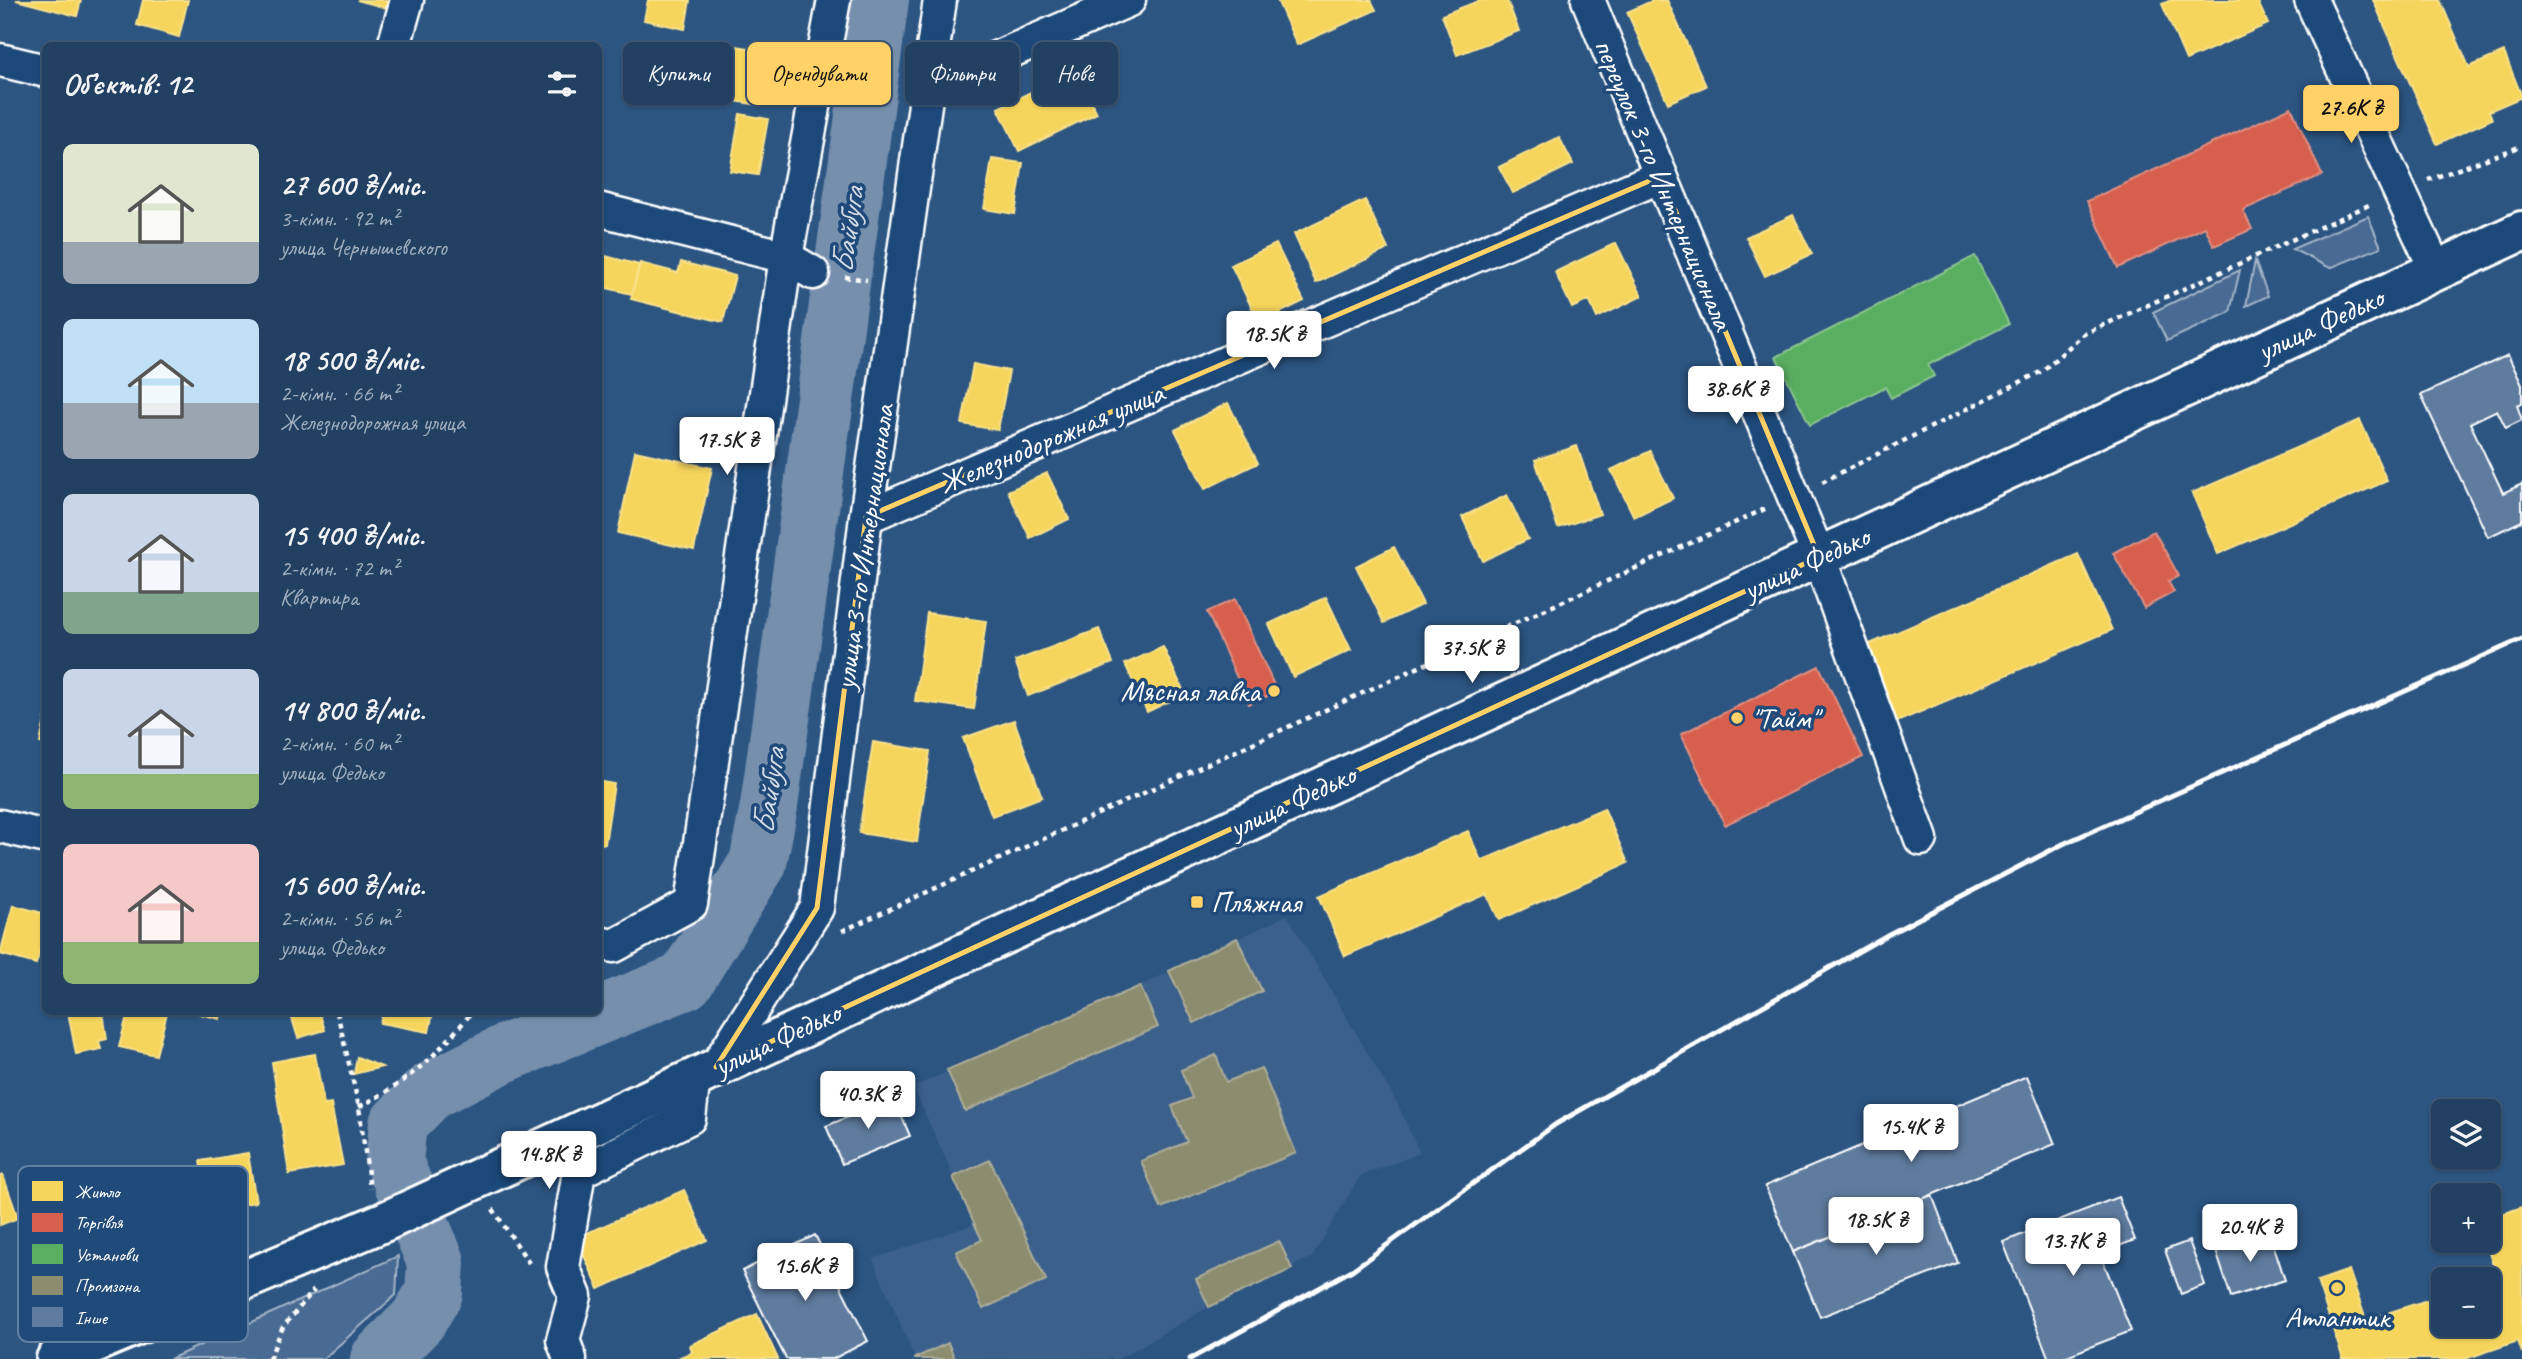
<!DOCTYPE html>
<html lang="uk">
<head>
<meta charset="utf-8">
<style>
  :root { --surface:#214062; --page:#2d4b6b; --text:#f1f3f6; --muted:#a2afbe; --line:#3e5977; --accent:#ffd166 }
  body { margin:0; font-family:Caveat,sans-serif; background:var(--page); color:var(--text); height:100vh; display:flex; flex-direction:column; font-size:26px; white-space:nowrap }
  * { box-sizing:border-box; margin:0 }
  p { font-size:23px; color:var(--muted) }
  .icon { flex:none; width:38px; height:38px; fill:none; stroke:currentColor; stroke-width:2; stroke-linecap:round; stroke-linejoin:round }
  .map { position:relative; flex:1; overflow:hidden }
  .drawer { position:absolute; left:42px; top:42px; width:560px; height:973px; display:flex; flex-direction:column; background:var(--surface); border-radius:10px; box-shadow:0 2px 5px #0004,0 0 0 2px var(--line) }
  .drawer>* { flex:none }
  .guide { position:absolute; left:623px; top:42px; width:665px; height:63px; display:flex; gap:14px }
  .controls { position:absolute; left:2431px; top:1099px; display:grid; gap:14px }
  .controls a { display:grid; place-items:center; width:70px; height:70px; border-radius:10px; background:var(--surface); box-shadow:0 2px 5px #0004,0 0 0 2px var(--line); font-size:35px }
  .price { position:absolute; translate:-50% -60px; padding:0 16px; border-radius:7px; background:#fff; color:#222; font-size:23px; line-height:46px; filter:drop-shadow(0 2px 4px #0008) }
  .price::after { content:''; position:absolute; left:50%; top:42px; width:21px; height:16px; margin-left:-10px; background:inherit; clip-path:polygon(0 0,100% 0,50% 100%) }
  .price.on { background:var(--accent); color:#111 }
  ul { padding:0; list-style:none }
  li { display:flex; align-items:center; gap:21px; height:175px; padding:0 21px }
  li span { display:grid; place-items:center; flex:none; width:196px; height:140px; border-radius:10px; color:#555 }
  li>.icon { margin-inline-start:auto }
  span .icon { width:84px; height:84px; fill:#fffc; stroke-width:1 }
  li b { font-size:30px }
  h2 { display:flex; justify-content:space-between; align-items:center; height:84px; padding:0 21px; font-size:30px }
  .tag { padding:0 24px; border-radius:10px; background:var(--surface); box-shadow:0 2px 5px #0004,0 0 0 2px var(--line); font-size:24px; line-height:63px }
  .tag.on { background:var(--accent); color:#111 }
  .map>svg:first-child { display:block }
  .built { fill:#3b618b }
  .green { fill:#486b92; stroke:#a4b5c8; stroke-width:2 }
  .homes { fill:#f6d55c; stroke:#f9e28d; stroke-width:2 }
  .shops { fill:#d6604d; stroke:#e29082; stroke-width:2 }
  .public { fill:#5aae61; stroke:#8cc690; stroke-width:2 }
  .industry { fill:#8c8c6e; stroke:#aeae9a; stroke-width:2 }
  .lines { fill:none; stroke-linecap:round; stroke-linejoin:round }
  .river { stroke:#748fad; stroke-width:58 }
  .building { fill:#5e7c9f; stroke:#fff; stroke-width:2 }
  .minor-casing { stroke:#fff; stroke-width:37 }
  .major-casing { stroke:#fff; stroke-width:44 }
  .path { stroke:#fff; stroke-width:4.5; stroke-dasharray:5 5; stroke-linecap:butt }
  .minor { stroke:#1f4a7a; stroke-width:32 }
  .major { stroke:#1f4a7a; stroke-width:38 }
  .rail { stroke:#fff; stroke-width:5 }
  .marked { fill:none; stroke:#ffd166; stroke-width:5; stroke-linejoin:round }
  .poi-dot { fill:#ffd166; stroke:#1f4a7a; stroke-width:2.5 }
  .labels { text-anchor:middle; stroke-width:7; stroke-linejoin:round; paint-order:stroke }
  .street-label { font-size:30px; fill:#fff; stroke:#1f4a7a }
  .poi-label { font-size:30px; fill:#fff; stroke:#1f4a7a; text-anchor:start }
  .water-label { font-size:32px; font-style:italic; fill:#d5dde6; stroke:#1f4a7a }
  .key { fill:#1f4a7a; stroke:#6280a2; stroke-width:2 }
  .key-label { font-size:19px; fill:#fff }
</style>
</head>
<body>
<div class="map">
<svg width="2522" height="1359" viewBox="0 0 2522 1359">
  <rect width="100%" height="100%" fill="#2c5582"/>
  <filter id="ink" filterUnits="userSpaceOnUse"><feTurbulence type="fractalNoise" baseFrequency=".0143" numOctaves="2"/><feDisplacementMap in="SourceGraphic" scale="14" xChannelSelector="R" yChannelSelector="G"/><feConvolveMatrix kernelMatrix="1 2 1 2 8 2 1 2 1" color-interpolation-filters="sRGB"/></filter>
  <g filter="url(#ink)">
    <polygon class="built" points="1287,915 1398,1105 1420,1153 1360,1176 1312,1257 1209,1307 1118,1359 915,1359 873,1259 975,1224 913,1087 1140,986"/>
    <g class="green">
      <polygon points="2368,216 2381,247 2330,268 2292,249"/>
      <polygon points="2255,261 2268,296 2246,306"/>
      <polygon points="2240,270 2230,312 2167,341 2153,312"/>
      <polygon points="398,1256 396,1295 323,1359 170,1359"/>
    </g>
    <g class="homes">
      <polygon points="16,0 81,0 77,16"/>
      <polygon points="143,0 188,0 179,37 137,25"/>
      <polygon points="357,0 389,0 387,8"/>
      <polygon points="648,0 690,0 685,29 644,20"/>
      <polygon points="1277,0 1371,0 1376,10 1297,45"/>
      <polygon points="1481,0 1507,0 1519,31 1457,55 1442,15"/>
      <polygon points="1654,0 1667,0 1706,86 1668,103 1627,12"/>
      <polygon points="2171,0 2257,0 2268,24 2186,60 2162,4"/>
      <polygon points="2373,0 2440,0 2469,67 2504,52 2522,97 2489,111 2492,119 2437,144"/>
      <polygon points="729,45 769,51 760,105 721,99"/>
      <polygon points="1076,70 1097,113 1019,151 998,108"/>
      <polygon points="740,114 768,119 758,175 730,171"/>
      <polygon points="1559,137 1573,164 1513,193 1499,167"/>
      <polygon points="992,159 1023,163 1015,214 984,209"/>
      <polygon points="1365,200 1388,249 1316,283 1294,234"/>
      <polygon points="1793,215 1812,254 1765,276 1746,237"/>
      <polygon points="1616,243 1642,296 1597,318 1589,300 1572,308 1555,272"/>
      <polygon points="1276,244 1304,301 1259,323 1231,265"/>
      <polygon points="598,254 639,265 632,294 598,286"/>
      <polygon points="681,262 735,276 723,322 631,299 640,263 678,273"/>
      <polygon points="973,364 1009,371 998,430 962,424"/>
      <polygon points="1228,403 1258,463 1205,489 1175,430"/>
      <polygon points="2360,420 2387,481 2218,554 2192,493"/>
      <polygon points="1577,446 1600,514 1558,528 1535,460"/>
      <polygon points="635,451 712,468 694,550 618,533"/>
      <polygon points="1650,451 1673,498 1634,517 1611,470"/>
      <polygon points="1047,473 1069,519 1030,538 1008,491"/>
      <polygon points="1507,495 1528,539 1483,561 1462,517"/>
      <polygon points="1394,547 1423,604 1384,623 1356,566"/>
      <polygon points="2078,554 2112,630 1890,725 1858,649"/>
      <polygon points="1326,597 1351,650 1293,677 1269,624"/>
      <polygon points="927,613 986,621 974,709 915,701"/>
      <polygon points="1099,629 1113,663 1028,696 1015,661"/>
      <polygon points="1163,647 1185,694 1147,712 1125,664"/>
      <polygon points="46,716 46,744 40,743"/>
      <polygon points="1014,720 1042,797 992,816 963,738"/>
      <polygon points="873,742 930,751 917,842 859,833"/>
      <polygon points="598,781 614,784 605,844 598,843"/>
      <polygon points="1604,808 1628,863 1499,920 1487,894 1345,956 1319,896 1468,831 1481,861"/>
      <polygon points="13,905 46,914 46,931 36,964 0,954"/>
      <polygon points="68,1012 103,1012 107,1039 99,1041 101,1049 76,1054"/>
      <polygon points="128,1012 167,1013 156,1055 119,1047"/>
      <polygon points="192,1012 221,1012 220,1019"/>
      <polygon points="290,1012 319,1012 325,1030 298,1038"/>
      <polygon points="383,1012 433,1012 429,1032 380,1023"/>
      <polygon points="315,1054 324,1105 331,1104 343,1165 289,1174 272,1062"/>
      <polygon points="357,1057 382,1067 354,1074"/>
      <polygon points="248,1153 256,1202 208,1210 200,1161"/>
      <polygon points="3,1175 18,1218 0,1225 0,1177"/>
      <polygon points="684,1190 707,1240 599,1289 576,1238"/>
      <polygon points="2522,1207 2522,1353 2518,1341 2465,1359 2343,1359 2317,1281 2349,1270 2366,1320 2443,1295 2443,1325 2488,1325 2488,1280 2497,1277 2485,1241 2488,1241 2488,1219"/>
      <polygon points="757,1314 778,1359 676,1359 692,1352 690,1345"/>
    </g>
    <g class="shops">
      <polygon points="2291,107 2322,175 2243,210 2252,229 2214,246 2205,227 2118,268 2087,201"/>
      <polygon points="2154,531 2179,576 2168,581 2174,592 2144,608 2113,553"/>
      <polygon points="1235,599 1277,692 1249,704 1207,612"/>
      <polygon points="1819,666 1863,757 1725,825 1681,734"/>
    </g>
    <polygon class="public" points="1975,256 2009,324 1928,365 1934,376 1891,398 1885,387 1810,425 1776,357"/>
    <g class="industry">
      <polygon points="1237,938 1262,991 1194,1023 1169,971"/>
      <polygon points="1140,986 1158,1027 965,1111 947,1070"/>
      <polygon points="1216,1055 1226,1082 1261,1068 1296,1153 1161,1208 1141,1161 1187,1142 1172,1106 1192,1098 1181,1070"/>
      <polygon points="990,1160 1046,1280 983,1309 956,1252 982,1240 953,1177"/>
      <polygon points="1279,1241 1292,1269 1209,1307 1196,1279"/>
      <polygon points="948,1343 955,1359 915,1359 915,1358"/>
    </g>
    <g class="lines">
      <polyline class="river" points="379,1359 418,1320 434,1293 436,1262 394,1162 398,1124 430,1091 503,1054 685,981 758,863 769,806 880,0"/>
    </g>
    <g class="building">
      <polygon points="2508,355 2522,385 2522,403 2517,405 2522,420 2506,428 2497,410 2470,423 2503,493 2522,484 2522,521 2488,537 2421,395"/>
      <polygon points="2027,1076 2055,1144 1793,1252 1765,1186"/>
      <polygon points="894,1098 910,1136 842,1164 826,1126"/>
      <polygon points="1932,1195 1958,1263 1820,1317 1793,1252"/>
      <polygon points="2118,1197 2135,1240 2100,1253 2131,1331 2059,1359 2049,1359 2003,1242"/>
      <polygon points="2269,1231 2285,1280 2231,1297 2215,1248"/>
      <polygon points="815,1235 868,1341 833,1359 786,1359 742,1271"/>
      <polygon points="2189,1241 2205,1285 2181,1294 2165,1250"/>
    </g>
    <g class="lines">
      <g class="minor-casing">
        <g id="minor">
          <polyline points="1588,0 1819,557 1921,839"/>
          <polyline points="2311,0 2436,270"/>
          <polyline points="394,46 407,0"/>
          <polyline points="0,60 46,71"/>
          <polyline points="929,87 1129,0"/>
          <polyline points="598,209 786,257 813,273"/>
          <polyline points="866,517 1661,176"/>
          <polyline points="0,826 46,837"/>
          <polyline points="598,943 614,946 691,904 786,257 834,0"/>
          <polyline points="716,1067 817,908 866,517 940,0"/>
          <polyline points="570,1359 563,1340 575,1296 563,1267 579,1172 689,1118 694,1077"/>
        </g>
      </g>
      <g class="major-casing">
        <polyline id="major" points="56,1359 386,1221 2522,231"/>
      </g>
      <g class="path">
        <polyline points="2428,180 2522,146"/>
        <polyline points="845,277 867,280"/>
        <polyline points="1822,482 2042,371 2084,334 2371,204"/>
        <polyline points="842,931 1767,508"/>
        <polyline points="337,1012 359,1107 370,1189"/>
        <path d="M359,1107C412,1079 434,1058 472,1012"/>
        <polyline points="493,1209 531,1266"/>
        <polyline points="269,1359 283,1327 314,1290"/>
      </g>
      <use href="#minor" class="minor"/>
      <use href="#major" class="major"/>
      <polyline class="rail" points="1190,1359 1352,1270 1556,1124 1889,934 2063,844 2522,639"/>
    </g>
  </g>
  <path class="marked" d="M1661,176L1819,557L716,1067L817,908L866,517Z"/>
  <g class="poi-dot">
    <circle cx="1274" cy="691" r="7"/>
    <circle cx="1737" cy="718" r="7"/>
    <rect x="1190" y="895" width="14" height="14" rx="3.5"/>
    <circle cx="2337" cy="1288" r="7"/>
  </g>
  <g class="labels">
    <g class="street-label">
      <text transform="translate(1664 184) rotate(67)" y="10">переулок 3-го Интернационала</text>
      <text transform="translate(2320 324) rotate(-25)" y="10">улица Федько</text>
      <text transform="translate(1051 438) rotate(-23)" y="10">Железнодорожная улица</text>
      <text transform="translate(864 547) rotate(-82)" y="10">улица 3-го Интернационала</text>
      <text transform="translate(1806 563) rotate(-25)" y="10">улица Федько</text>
      <text transform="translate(1292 801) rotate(-25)" y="10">улица Федько</text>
      <text transform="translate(777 1039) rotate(-25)" y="10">улица Федько</text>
    </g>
    <g class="poi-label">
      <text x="1260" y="701" text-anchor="end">Мясная лавка</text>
      <text x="1751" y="728">"Тайм"</text>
      <text x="1211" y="912">Пляжная</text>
      <text x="2337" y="1327" text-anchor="middle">Атлантик</text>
    </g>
    <g class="water-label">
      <text transform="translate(847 230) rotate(-82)" y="11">Байбуга</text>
      <text transform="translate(768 791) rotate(-82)" y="11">Байбуга</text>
    </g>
  </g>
  <rect x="18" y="1166" width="230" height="176" rx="10" class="key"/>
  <rect x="32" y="1181" width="31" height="20" fill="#f6d55c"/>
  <rect x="32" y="1213" width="31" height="19" fill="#d6604d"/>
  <rect x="32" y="1244" width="31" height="20" fill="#5aae61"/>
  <rect x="32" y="1276" width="31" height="19" fill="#8c8c6e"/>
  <rect x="32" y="1307" width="31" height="20" fill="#5e7c9f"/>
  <g class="key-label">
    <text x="75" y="1198">Житло</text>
    <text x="75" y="1229">Торгівля</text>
    <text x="75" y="1261">Установи</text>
    <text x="75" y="1292">Промзона</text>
    <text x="75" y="1324">Інше</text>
  </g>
</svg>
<div class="controls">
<a><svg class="icon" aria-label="layers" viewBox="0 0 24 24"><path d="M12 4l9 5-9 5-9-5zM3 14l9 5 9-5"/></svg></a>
<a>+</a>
<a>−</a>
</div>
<b class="price on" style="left:2351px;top:145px">27.6K ₴</b>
<b class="price" style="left:1274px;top:371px">18.5K ₴</b>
<b class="price" style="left:1736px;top:426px">38.6K ₴</b>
<b class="price" style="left:727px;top:477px">17.5K ₴</b>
<b class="price" style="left:1472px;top:685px">37.5K ₴</b>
<b class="price" style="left:868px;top:1131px">40.3K ₴</b>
<b class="price" style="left:1911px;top:1164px">15.4K ₴</b>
<b class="price" style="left:549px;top:1191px">14.8K ₴</b>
<b class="price" style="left:1876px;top:1257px">18.5K ₴</b>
<b class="price" style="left:2250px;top:1264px">20.4K ₴</b>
<b class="price" style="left:2073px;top:1278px">13.7K ₴</b>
<b class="price" style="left:805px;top:1303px">15.6K ₴</b>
<div class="guide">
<a class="tag">Купити</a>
<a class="tag on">Орендувати</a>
<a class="tag">Фільтри</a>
<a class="tag">Нове</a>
</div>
<section class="drawer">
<h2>Об’єктів: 12<svg class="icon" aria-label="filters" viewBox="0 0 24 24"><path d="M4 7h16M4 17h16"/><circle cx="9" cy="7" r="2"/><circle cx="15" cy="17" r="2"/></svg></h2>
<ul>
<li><span style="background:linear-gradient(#dfe7d0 70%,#9aa5b1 0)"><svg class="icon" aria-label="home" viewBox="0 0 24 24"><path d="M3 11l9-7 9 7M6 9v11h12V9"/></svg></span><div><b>27 600 ₴/міс.</b><p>3-кімн. · 92 m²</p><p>улица Чернышевского</p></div></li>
<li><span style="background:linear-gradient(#bfe0f5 60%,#9aa5b1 0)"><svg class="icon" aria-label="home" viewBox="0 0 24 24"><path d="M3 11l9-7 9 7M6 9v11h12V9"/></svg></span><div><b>18 500 ₴/міс.</b><p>2-кімн. · 66 m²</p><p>Железнодорожная улица</p></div></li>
<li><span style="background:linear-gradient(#c9d6e8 70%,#7fa58c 0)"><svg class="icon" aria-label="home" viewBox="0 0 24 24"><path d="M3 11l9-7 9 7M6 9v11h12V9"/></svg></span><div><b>15 400 ₴/міс.</b><p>2-кімн. · 72 m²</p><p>Квартира</p></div></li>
<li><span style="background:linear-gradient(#c9d6e8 75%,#8fb573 0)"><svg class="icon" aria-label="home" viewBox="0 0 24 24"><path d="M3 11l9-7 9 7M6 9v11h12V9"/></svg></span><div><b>14 800 ₴/міс.</b><p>2-кімн. · 60 m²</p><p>улица Федько</p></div></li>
<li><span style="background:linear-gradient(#f6c9c9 70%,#8fb573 0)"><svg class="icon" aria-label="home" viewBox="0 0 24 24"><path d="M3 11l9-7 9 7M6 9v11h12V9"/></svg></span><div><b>15 600 ₴/міс.</b><p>2-кімн. · 56 m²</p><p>улица Федько</p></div></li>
</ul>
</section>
</div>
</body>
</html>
